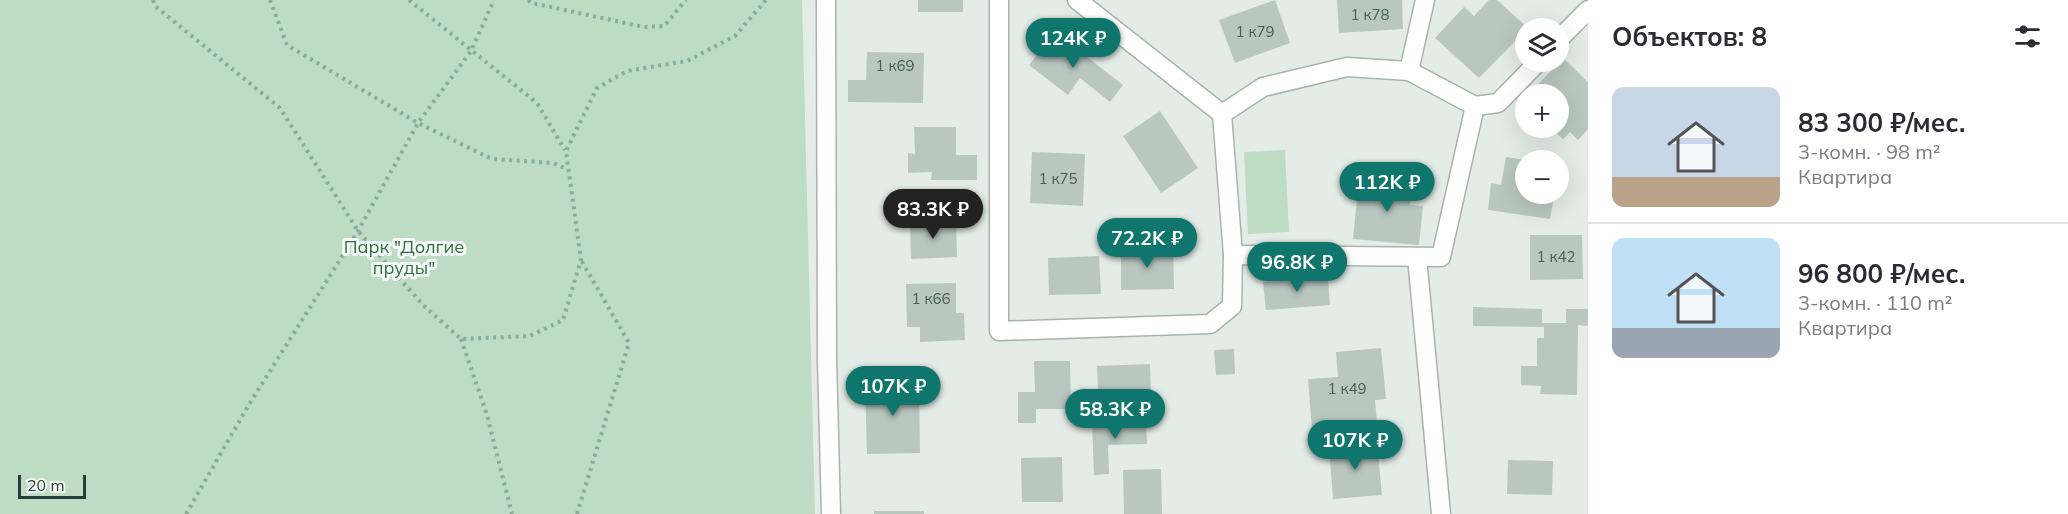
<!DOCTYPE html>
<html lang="ru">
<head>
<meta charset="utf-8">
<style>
  :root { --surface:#fff; --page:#f2f2f3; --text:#2b2b33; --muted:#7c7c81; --line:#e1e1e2; --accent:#0f766e }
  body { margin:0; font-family:Mulish,sans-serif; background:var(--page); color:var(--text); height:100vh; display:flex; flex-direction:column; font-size:22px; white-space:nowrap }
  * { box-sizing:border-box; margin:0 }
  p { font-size:20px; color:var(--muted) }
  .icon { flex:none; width:33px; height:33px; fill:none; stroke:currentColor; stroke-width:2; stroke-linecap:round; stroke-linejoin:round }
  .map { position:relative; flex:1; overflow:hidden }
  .details { display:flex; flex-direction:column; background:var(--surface); width:480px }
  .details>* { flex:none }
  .controls { position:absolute; left:1515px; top:18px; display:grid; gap:12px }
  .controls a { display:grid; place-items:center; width:54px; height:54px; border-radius:50%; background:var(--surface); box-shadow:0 6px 24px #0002; font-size:30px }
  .scale { position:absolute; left:18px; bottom:15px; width:68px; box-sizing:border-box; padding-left:6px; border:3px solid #243c33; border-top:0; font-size:16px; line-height:21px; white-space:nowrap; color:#243c33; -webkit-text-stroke:4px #f4f9f6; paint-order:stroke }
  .price { position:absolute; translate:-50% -51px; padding:0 14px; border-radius:21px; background:var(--accent); color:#fff; font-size:20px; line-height:39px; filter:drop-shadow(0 2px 3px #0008) }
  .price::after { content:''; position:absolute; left:50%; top:36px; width:18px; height:14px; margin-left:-9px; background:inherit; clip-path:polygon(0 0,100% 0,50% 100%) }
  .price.active { background:#222; color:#fff }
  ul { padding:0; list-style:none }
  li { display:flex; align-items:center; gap:18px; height:150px; padding:0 24px }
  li+li { border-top:2px solid var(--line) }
  li span { display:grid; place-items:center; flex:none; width:168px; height:120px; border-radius:12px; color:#555 }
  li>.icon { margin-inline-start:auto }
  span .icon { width:72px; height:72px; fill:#fffc; stroke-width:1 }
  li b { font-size:26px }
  h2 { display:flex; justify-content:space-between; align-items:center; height:72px; padding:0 24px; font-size:26px }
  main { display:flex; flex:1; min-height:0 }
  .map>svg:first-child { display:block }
  .green { fill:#bedbc3 }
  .building { fill:#b9c7c0 }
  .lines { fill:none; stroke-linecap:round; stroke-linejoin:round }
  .minor-casing { stroke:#a7b4ad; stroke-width:21 }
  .path { stroke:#86ad9d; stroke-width:4; stroke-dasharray:3 4.5; stroke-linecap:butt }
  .minor { stroke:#fff; stroke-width:18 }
  .labels { text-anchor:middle; stroke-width:6; stroke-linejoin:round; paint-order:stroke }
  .number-label { font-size:15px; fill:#495f56 }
  .park-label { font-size:18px; fill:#327043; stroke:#f4f9f6 }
</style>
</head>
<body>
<main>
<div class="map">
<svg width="1588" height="514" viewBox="0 0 1588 514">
  <rect width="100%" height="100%" fill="#e4ece7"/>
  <g class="green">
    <polygon points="0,0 802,0 815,514 0,514"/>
    <polygon points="1285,150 1289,232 1248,234 1244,152"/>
  </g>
  <g class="building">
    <rect x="918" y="0" width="45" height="12"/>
    <polygon points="1275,0 1290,43 1235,63 1219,20"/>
    <polygon points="1337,0 1402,0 1403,29 1339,33"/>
    <polygon points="1489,0 1497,0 1528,28 1479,78 1435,38 1464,7 1474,16"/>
    <polygon points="1055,32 1123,85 1110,102 1080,78 1068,95 1029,65"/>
    <polygon points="867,52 924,53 923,103 848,102 848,80 866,80"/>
    <polygon points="1563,58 1588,82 1588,129 1578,140 1570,132 1563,139 1550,128 1558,128 1558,94 1529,94"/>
    <polygon points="1160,111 1198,168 1161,193 1123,136"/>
    <polygon points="914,127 956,127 956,155 977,155 977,180 931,180 932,172 908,173 908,153 915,154"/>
    <polygon points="1032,152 1085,154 1083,206 1030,203"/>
    <polygon points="1506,157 1526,160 1526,194 1554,196 1550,219 1488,210 1491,183 1501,185"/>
    <polygon points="1359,178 1413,183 1410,205 1423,206 1419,245 1353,239"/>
    <polygon points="956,221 957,257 911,259 910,222"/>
    <polygon points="1530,235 1582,235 1583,279 1530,280"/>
    <polygon points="1173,247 1174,289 1121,290 1121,248"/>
    <polygon points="1099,256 1101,294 1049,295 1048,258"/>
    <polygon points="1328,277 1330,305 1266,310 1263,282"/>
    <polygon points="956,283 956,313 964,313 965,340 920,342 920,327 907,327 906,284"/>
    <polygon points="1473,307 1542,309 1542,323 1566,323 1566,309 1588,309 1588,326 1578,325 1577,395 1540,394 1541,386 1521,385 1521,366 1537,366 1537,338 1544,338 1544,327 1473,326"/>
    <polygon points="1381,348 1386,399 1375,400 1377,423 1312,429 1308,379 1338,377 1336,352"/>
    <polygon points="1234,349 1235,374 1216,375 1214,350"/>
    <polygon points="1034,361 1070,361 1071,409 1036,409 1036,423 1018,423 1018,392 1035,392"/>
    <polygon points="1150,364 1151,395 1117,396 1118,414 1099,415 1097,366"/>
    <polygon points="919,380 920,453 867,454 865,381"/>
    <polygon points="1146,421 1147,444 1108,445 1109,474 1094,475 1092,423"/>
    <polygon points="1377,442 1382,495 1333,499 1329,446"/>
    <polygon points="1062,457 1063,502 1022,502 1021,458"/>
    <polygon points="1508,460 1553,461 1552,495 1507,494"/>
    <polygon points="1161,469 1162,514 1124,514 1123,470"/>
    <rect x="874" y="511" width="50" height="3"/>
  </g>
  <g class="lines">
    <g class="minor-casing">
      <g id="minor">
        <polyline points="826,0 827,360 831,514"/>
        <polyline points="999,0 999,331 1210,324 1232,306 1233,255 1222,114 1077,0"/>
        <polyline points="1558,40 1588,10"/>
        <polyline points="1409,71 1425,0"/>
        <polyline points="1222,114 1263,87 1347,67 1409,71 1475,106 1498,103 1538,62"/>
        <polyline points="1233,255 1441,257 1475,106"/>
        <polyline points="1417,257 1441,514"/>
      </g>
    </g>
    <g class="path">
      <polyline points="153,0 155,6 280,108 358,231 423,305 461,339 530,336 563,320 581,260 566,151 597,88 627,71 687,61 735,36 766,0"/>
      <polyline points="270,0 287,45 418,123 492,159 553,163 567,169"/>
      <polyline points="409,0 537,103 565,150"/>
      <polyline points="528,0 532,3 644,27 664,26 686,0"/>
      <polyline points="461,339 487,415 512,514"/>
      <polyline points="186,514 248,406 358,231 418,123 471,51 494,0"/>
      <polyline points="577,514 629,343 581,260"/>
    </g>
    <use href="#minor" class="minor"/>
  </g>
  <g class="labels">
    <g class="number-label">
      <text x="1370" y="20">1 к78</text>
      <text x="1255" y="37">1 к79</text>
      <text x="895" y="71">1 к69</text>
      <text x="1058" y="184">1 к75</text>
      <text x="1556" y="262">1 к42</text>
      <text x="931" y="304">1 к66</text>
      <text x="1347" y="394">1 к49</text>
    </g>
    <g class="park-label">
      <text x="404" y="253">Парк "Долгие<tspan x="404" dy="21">пруды"</tspan></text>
    </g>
  </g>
</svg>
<div class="controls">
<a><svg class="icon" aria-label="layers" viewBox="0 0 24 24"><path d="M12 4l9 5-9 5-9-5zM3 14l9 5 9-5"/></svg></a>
<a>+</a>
<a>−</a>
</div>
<div class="scale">20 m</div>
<b class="price" style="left:1073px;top:69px">124K ₽</b>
<b class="price" style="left:1387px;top:213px">112K ₽</b>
<b class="price active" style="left:933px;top:240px">83.3K ₽</b>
<b class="price" style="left:1147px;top:269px">72.2K ₽</b>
<b class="price" style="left:1297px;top:293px">96.8K ₽</b>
<b class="price" style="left:893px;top:417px">107K ₽</b>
<b class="price" style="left:1115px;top:440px">58.3K ₽</b>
<b class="price" style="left:1355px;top:471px">107K ₽</b>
</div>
<section class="details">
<h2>Объектов: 8<svg class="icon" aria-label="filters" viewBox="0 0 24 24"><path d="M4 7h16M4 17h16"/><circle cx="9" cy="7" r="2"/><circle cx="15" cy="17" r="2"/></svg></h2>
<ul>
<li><span style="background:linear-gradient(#c9d6e8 75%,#b9a48a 0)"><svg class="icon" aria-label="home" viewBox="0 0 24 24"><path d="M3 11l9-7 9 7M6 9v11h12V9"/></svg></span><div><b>83 300 ₽/мес.</b><p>3-комн. · 98 m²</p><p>Квартира</p></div></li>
<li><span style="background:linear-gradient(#bfe0f5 75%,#9aa5b1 0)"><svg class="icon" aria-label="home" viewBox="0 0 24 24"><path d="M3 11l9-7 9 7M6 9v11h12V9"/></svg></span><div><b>96 800 ₽/мес.</b><p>3-комн. · 110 m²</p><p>Квартира</p></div></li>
</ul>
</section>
</main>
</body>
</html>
